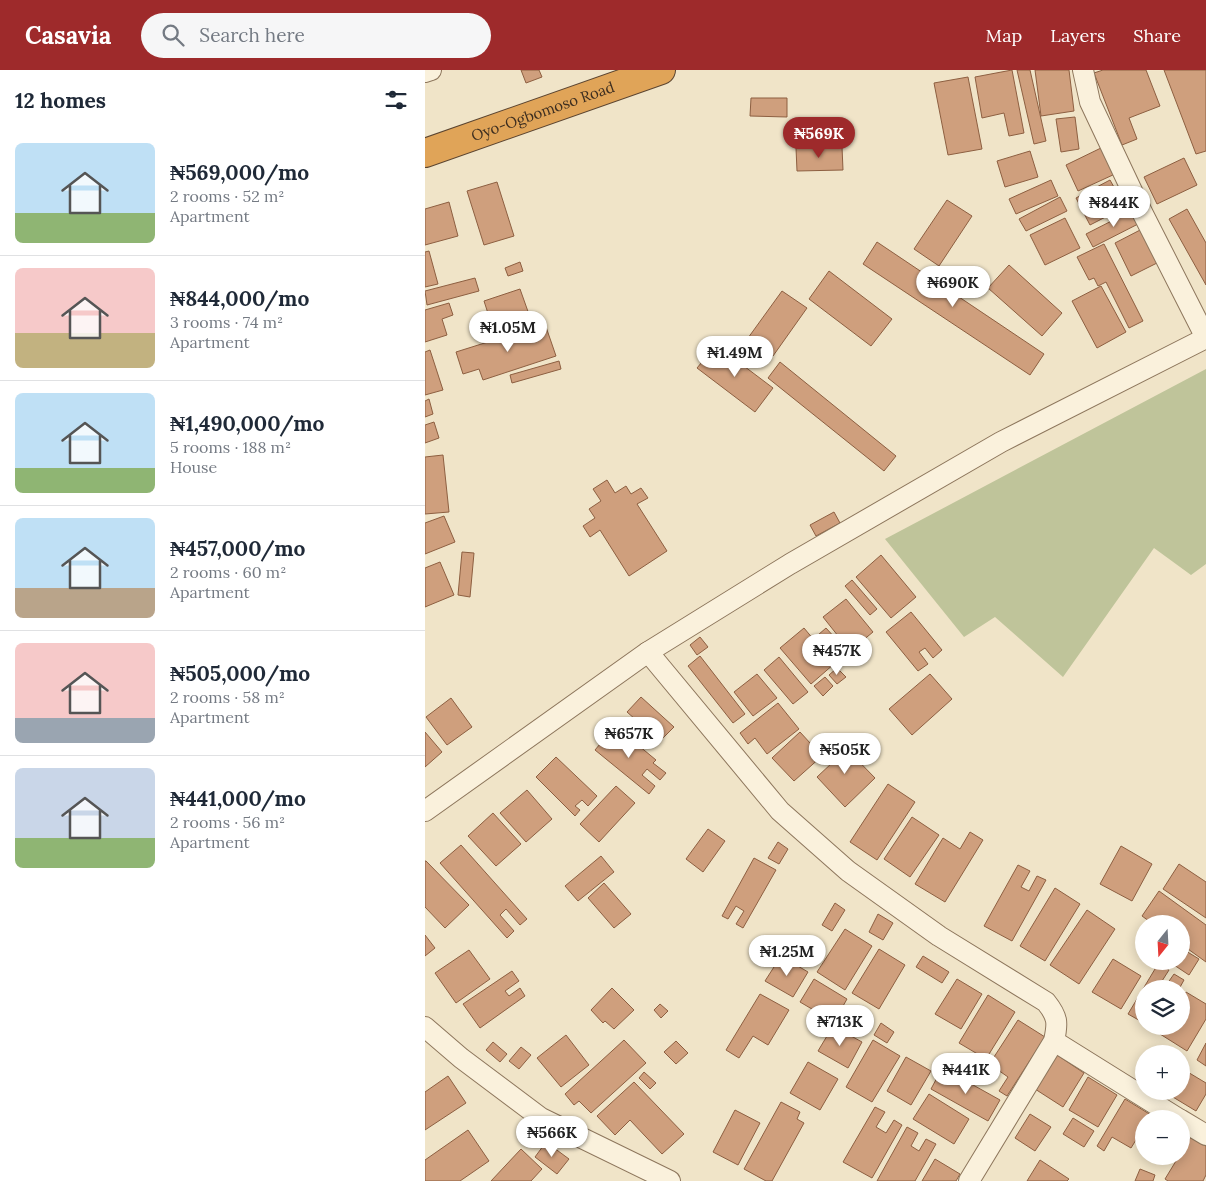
<!DOCTYPE html>
<html lang="en">
<head>
<meta charset="utf-8">
<style>
  :root { --surface:#fff; --page:#f6f6f7; --text:#1f2937; --muted:#747a83; --line:#e0e1e3; --accent:#9e2a2b }
  body { margin:0; font-family:Lora,serif; background:var(--page); color:var(--text); height:100vh; display:flex; flex-direction:column; font-size:19px; white-space:nowrap }
  * { box-sizing:border-box; margin:0 }
  p { font-size:16px; color:var(--muted) }
  .icon { flex:none; width:28px; height:28px; fill:none; stroke:currentColor; stroke-width:2; stroke-linecap:round; stroke-linejoin:round }
  .map { position:relative; flex:1; overflow:hidden }
  .sheet { display:flex; flex-direction:column; background:var(--surface); width:425px }
  .sheet>* { flex:none }
  .needle { width:32px; rotate:198deg }
  .fabs { position:absolute; left:710px; top:845px; display:grid; gap:10px }
  .fabs a { display:grid; place-items:center; width:55px; height:55px; border-radius:50%; background:var(--surface); box-shadow:0 2px 12px #0003; font-size:25px }
  .price { position:absolute; translate:-50% -42px; padding:0 11px; border-radius:18px; background:#fff; color:#222; font-size:16px; line-height:32px; filter:drop-shadow(0 1px 2px #0008) }
  .price::after { content:''; position:absolute; left:50%; top:30px; width:15px; height:11px; margin-left:-8px; background:inherit; clip-path:polygon(0 0,100% 0,50% 100%) }
  .price.on { background:var(--accent); color:#fff }
  ul { padding:0; list-style:none }
  li { display:flex; align-items:center; gap:15px; height:125px; padding:0 15px }
  li+li { border-top:1px solid var(--line) }
  li span { display:grid; place-items:center; flex:none; width:140px; height:100px; border-radius:8px; color:#555 }
  li>.icon { margin-inline-start:auto }
  span .icon { width:60px; height:60px; fill:#fffc; stroke-width:1 }
  li b { font-size:21px }
  h2 { display:flex; justify-content:space-between; align-items:center; height:60px; padding:0 15px; font-size:21px }
  header { display:flex; align-items:center; gap:30px; box-sizing:border-box; height:70px; padding:0 25px; background:var(--accent); color:#fff }
  header strong { font-size:24px }
  nav { display:flex; gap:28px; margin-inline-start:auto; font-size:18px }
  .search { width:350px; height:45px; background:var(--page); display:flex; align-items:center; gap:12px; box-sizing:border-box; padding:0 18px; border-radius:28px; color:var(--muted); font-size:19px }
  main { display:flex; flex:1; min-height:0 }
  .map>svg:first-child { display:block }
  .cemetery { fill:#bfc49a }
  .building { fill:#cf9f7d; stroke:#8d5f41 }
  .lines { fill:none; stroke-linecap:round; stroke-linejoin:round }
  .minor-casing { stroke:#8d765c; stroke-width:22 }
  .highway-casing { stroke:#5b4430; stroke-width:30 }
  .minor { stroke:#faf1dc; stroke-width:20 }
  .highway { stroke:#e0a458; stroke-width:28 }
  .labels { text-anchor:middle; stroke-width:4; stroke-linejoin:round; paint-order:stroke }
  .street-label { font-size:15px; fill:#3d2e20; stroke:#f7eed8 }
</style>
</head>
<body>
<header>
<strong>Casavia</strong>
<div class="search"><svg class="icon" aria-label="search" viewBox="0 0 24 24"><circle cx="10" cy="10" r="6"/><path d="M15 15l6 6"/></svg>Search here</div>
<nav><a>Map</a><a>Layers</a><a>Share</a></nav>
</header>
<main>
<section class="sheet">
<h2>12 homes<svg class="icon" aria-label="filters" viewBox="0 0 24 24"><path d="M4 7h16M4 17h16"/><circle cx="9" cy="7" r="2"/><circle cx="15" cy="17" r="2"/></svg></h2>
<ul>
<li><span style="background:linear-gradient(#bfe0f5 70%,#8fb573 0)"><svg class="icon" aria-label="home" viewBox="0 0 24 24"><path d="M3 11l9-7 9 7M6 9v11h12V9"/></svg></span><div><b>₦569,000/mo</b><p>2 rooms · 52 m²</p><p>Apartment</p></div></li>
<li><span style="background:linear-gradient(#f6c9c9 65%,#c2b280 0)"><svg class="icon" aria-label="home" viewBox="0 0 24 24"><path d="M3 11l9-7 9 7M6 9v11h12V9"/></svg></span><div><b>₦844,000/mo</b><p>3 rooms · 74 m²</p><p>Apartment</p></div></li>
<li><span style="background:linear-gradient(#bfe0f5 75%,#8fb573 0)"><svg class="icon" aria-label="home" viewBox="0 0 24 24"><path d="M3 11l9-7 9 7M6 9v11h12V9"/></svg></span><div><b>₦1,490,000/mo</b><p>5 rooms · 188 m²</p><p>House</p></div></li>
<li><span style="background:linear-gradient(#bfe0f5 70%,#b9a48a 0)"><svg class="icon" aria-label="home" viewBox="0 0 24 24"><path d="M3 11l9-7 9 7M6 9v11h12V9"/></svg></span><div><b>₦457,000/mo</b><p>2 rooms · 60 m²</p><p>Apartment</p></div></li>
<li><span style="background:linear-gradient(#f6c9c9 75%,#9aa5b1 0)"><svg class="icon" aria-label="home" viewBox="0 0 24 24"><path d="M3 11l9-7 9 7M6 9v11h12V9"/></svg></span><div><b>₦505,000/mo</b><p>2 rooms · 58 m²</p><p>Apartment</p></div></li>
<li><span style="background:linear-gradient(#c9d6e8 70%,#8fb573 0)"><svg class="icon" aria-label="home" viewBox="0 0 24 24"><path d="M3 11l9-7 9 7M6 9v11h12V9"/></svg></span><div><b>₦441,000/mo</b><p>2 rooms · 56 m²</p><p>Apartment</p></div></li>
</ul>
</section>
<div class="map">
<svg width="781" height="1111" viewBox="0 0 781 1111">
  <rect width="100%" height="100%" fill="#f0e4c8"/>
  <polygon class="cemetery" points="781,299 781,494 766,505 729,478 638,607 570,547 539,567 460,469"/>
  <g class="building">
    <polygon points="96,0 114,0 117,7 101,13"/>
    <polygon points="587,0 599,63 584,66 579,43 557,48 550,7"/>
    <polygon points="592,0 605,0 621,71 609,74"/>
    <polygon points="610,0 644,0 649,41 616,46"/>
    <polygon points="678,0 721,0 735,36 704,48 712,69 697,75 669,3"/>
    <polygon points="739,0 781,0 781,81 771,84"/>
    <polygon points="543,7 557,79 523,85 509,13"/>
    <polygon points="326,28 362,28 362,47 325,46"/>
    <polygon points="650,47 654,79 636,82 631,49"/>
    <polygon points="417,77 418,100 372,101 371,78"/>
    <polygon points="678,77 690,104 653,121 641,95"/>
    <polygon points="605,81 613,107 580,117 572,91"/>
    <polygon points="759,88 772,115 732,134 719,107"/>
    <polygon points="626,110 633,126 591,144 584,129"/>
    <polygon points="685,110 700,137 665,155 651,128"/>
    <polygon points="72,112 89,166 59,175 42,121"/>
    <polygon points="635,127 642,141 601,161 594,149"/>
    <polygon points="522,130 547,146 514,196 489,179"/>
    <polygon points="24,132 33,166 0,175 0,139"/>
    <polygon points="710,139 717,152 668,177 661,164"/>
    <polygon points="762,139 781,173 781,215 744,149"/>
    <polygon points="640,148 655,178 620,195 605,165"/>
    <polygon points="719,158 736,191 706,206 690,173"/>
    <polygon points="452,172 619,284 605,305 438,194"/>
    <polygon points="679,174 718,251 704,258 681,212 673,216 669,208 664,210 652,187"/>
    <polygon points="4,181 13,214 0,217 0,182"/>
    <polygon points="95,192 98,201 83,206 80,198"/>
    <polygon points="584,195 637,243 617,266 563,218"/>
    <polygon points="404,201 467,249 446,276 384,229"/>
    <polygon points="50,208 54,221 2,235 0,221"/>
    <polygon points="676,216 701,262 672,278 647,231"/>
    <polygon points="95,219 106,250 69,262 59,231"/>
    <polygon points="357,221 382,238 348,286 323,268"/>
    <polygon points="24,233 28,245 17,249 22,265 0,272 0,240"/>
    <polygon points="120,254 131,286 58,310 54,299 38,304 31,282"/>
    <polygon points="291,275 348,318 330,342 272,298"/>
    <polygon points="5,280 18,320 0,325 0,282"/>
    <polygon points="134,291 136,299 87,313 85,305"/>
    <polygon points="355,292 471,386 459,401 343,308"/>
    <polygon points="4,329 8,344 0,347 0,331"/>
    <polygon points="9,352 14,368 0,373 0,355"/>
    <polygon points="18,385 24,442 0,444 0,387"/>
    <polygon points="182,410 190,423 201,416 206,424 216,418 223,428 212,434 242,481 204,506 175,460 165,467 158,456 170,448 164,439 176,431 168,419"/>
    <polygon points="409,442 415,453 391,466 385,455"/>
    <polygon points="19,446 30,472 0,484 0,453"/>
    <polygon points="37,482 49,483 45,527 33,525"/>
    <polygon points="456,485 491,527 466,548 431,507"/>
    <polygon points="15,492 29,525 0,537 0,498"/>
    <polygon points="427,510 452,539 445,545 420,516"/>
    <polygon points="421,529 448,562 425,581 398,547"/>
    <polygon points="486,542 517,580 508,588 500,578 494,582 503,594 493,601 461,562"/>
    <polygon points="379,558 409,594 386,614 355,578"/>
    <polygon points="401,558 411,569 403,577 393,565"/>
    <polygon points="275,567 283,577 272,585 265,575"/>
    <polygon points="275,586 320,644 308,653 263,596"/>
    <polygon points="354,587 383,622 368,634 339,600"/>
    <polygon points="412,598 421,607 412,614 404,605"/>
    <polygon points="332,604 352,628 328,646 309,622"/>
    <polygon points="505,604 527,629 487,665 464,639"/>
    <polygon points="400,607 408,616 398,626 389,616"/>
    <polygon points="216,627 249,657 235,671 202,642"/>
    <polygon points="26,628 47,657 22,675 1,647"/>
    <polygon points="353,633 374,659 342,684 330,668 323,674 315,663"/>
    <polygon points="190,656 231,690 228,693 241,703 235,710 222,699 217,705 230,716 224,724 170,680"/>
    <polygon points="0,662 17,682 0,697"/>
    <polygon points="375,662 397,686 369,711 347,688"/>
    <polygon points="414,671 450,708 420,737 392,707 408,692 401,685"/>
    <polygon points="131,687 172,726 163,736 157,730 150,736 155,740 150,746 111,707"/>
    <polygon points="463,714 490,732 452,790 425,772"/>
    <polygon points="191,716 210,733 174,772 155,754"/>
    <polygon points="102,720 127,749 101,772 75,743"/>
    <polygon points="68,743 96,774 71,796 43,766"/>
    <polygon points="487,747 514,765 485,807 459,789"/>
    <polygon points="283,759 300,771 278,802 261,789"/>
    <polygon points="545,762 558,770 520,832 490,814 518,768 535,779"/>
    <polygon points="353,772 363,779 354,794 343,788"/>
    <polygon points="36,775 102,849 95,855 81,839 75,845 89,861 82,868 15,793"/>
    <polygon points="696,776 727,794 707,831 675,814"/>
    <polygon points="176,786 189,802 153,831 140,816"/>
    <polygon points="329,788 351,800 318,858 311,854 319,841 311,836 303,849 297,846"/>
    <polygon points="0,791 1,791 44,835 20,858 0,837"/>
    <polygon points="754,794 781,812 781,848 738,819"/>
    <polygon points="593,795 605,801 596,817 604,821 612,806 621,810 587,871 559,856"/>
    <polygon points="179,813 206,844 189,858 163,828"/>
    <polygon points="630,818 655,834 620,891 595,876"/>
    <polygon points="734,821 781,855 781,892 756,874 756,854 728,854 717,846"/>
    <polygon points="410,833 420,840 407,861 397,855"/>
    <polygon points="662,840 690,859 654,914 625,895"/>
    <polygon points="453,844 468,853 458,870 444,862"/>
    <polygon points="420,859 447,876 420,920 392,902"/>
    <polygon points="0,865 10,878 0,886"/>
    <polygon points="756,878 774,889 764,905 743,891 756,891"/>
    <polygon points="454,879 480,895 454,939 427,923"/>
    <polygon points="44,880 65,909 31,933 10,903"/>
    <polygon points="356,886 383,902 368,927 340,911"/>
    <polygon points="498,886 524,902 517,913 491,897"/>
    <polygon points="688,889 716,906 696,939 667,922"/>
    <polygon points="733,894 744,900 737,911 742,914 749,904 759,910 754,919 719,919 719,953 703,944"/>
    <polygon points="87,901 94,911 80,921 84,926 95,918 100,926 55,958 38,934"/>
    <polygon points="389,909 422,929 409,952 375,932"/>
    <polygon points="532,909 557,924 536,959 510,944"/>
    <polygon points="187,918 209,940 189,959 180,951 178,953 166,940"/>
    <polygon points="761,922 781,934 781,949 762,981 735,964 740,956 756,956 756,929"/>
    <polygon points="335,924 364,940 343,975 328,966 314,988 301,980"/>
    <polygon points="563,925 590,942 561,989 534,973"/>
    <polygon points="235,934 243,941 236,948 229,940"/>
    <polygon points="593,950 620,967 582,1026 574,1021 583,1007 573,1000 564,1012 556,1007"/>
    <polygon points="456,953 469,962 462,973 449,965"/>
    <polygon points="408,956 437,972 423,998 393,981"/>
    <polygon points="141,965 164,995 136,1017 112,988"/>
    <polygon points="199,970 221,993 166,1043 154,1031 149,1035 140,1024"/>
    <polygon points="448,970 475,986 447,1032 421,1017"/>
    <polygon points="251,971 263,983 251,994 239,982"/>
    <polygon points="68,972 82,984 75,992 61,980"/>
    <polygon points="781,973 781,996 772,990"/>
    <polygon points="96,977 106,985 94,999 84,991"/>
    <polygon points="632,985 659,1003 638,1037 610,1019"/>
    <polygon points="481,987 506,1001 486,1035 462,1021"/>
    <polygon points="383,992 413,1009 395,1040 365,1023"/>
    <polygon points="756,998 781,1013 781,1024 771,1041 738,1021 756,1021"/>
    <polygon points="523,1001 575,1030 563,1051 506,1019 514,1004 519,1007"/>
    <polygon points="219,1002 231,1013 225,1019 214,1008"/>
    <polygon points="23,1006 41,1033 0,1060 0,1022"/>
    <polygon points="663,1007 692,1025 673,1057 644,1040"/>
    <polygon points="209,1012 259,1064 237,1084 205,1050 190,1065 172,1046"/>
    <polygon points="504,1024 544,1049 529,1074 488,1049"/>
    <polygon points="700,1029 726,1045 724,1049 719,1049 719,1057 706,1078 687,1067 679,1081 672,1076"/>
    <polygon points="356,1032 375,1042 372,1049 379,1053 347,1111 341,1111 319,1099"/>
    <polygon points="450,1037 460,1042 451,1057 461,1063 469,1050 477,1055 447,1108 418,1092"/>
    <polygon points="310,1040 335,1053 313,1095 288,1082"/>
    <polygon points="605,1044 626,1057 610,1081 590,1068"/>
    <polygon points="648,1048 669,1061 659,1077 638,1064"/>
    <polygon points="482,1057 493,1063 486,1076 494,1081 501,1069 511,1074 490,1111 452,1111"/>
    <polygon points="43,1060 64,1091 35,1111 0,1111 0,1090"/>
    <polygon points="766,1067 781,1076 781,1105 778,1111 743,1111 740,1109 754,1086 756,1086 756,1082"/>
    <polygon points="121,1072 144,1089 132,1104 110,1087"/>
    <polygon points="96,1079 117,1099 106,1111 66,1111"/>
    <polygon points="510,1089 535,1104 531,1111 497,1111"/>
    <polygon points="615,1090 644,1109 642,1111 602,1111"/>
    <polygon points="715,1099 730,1105 728,1111 710,1111"/>
  </g>
  <g class="lines">
    <g class="minor-casing">
      <g id="minor">
        <polyline points="658,0 665,32 716,140 781,268"/>
        <polyline points="0,2 6,0"/>
        <path d="M223,582L355,741L423,801L514,866L621,932C633,947 633,953 629,971L544,1111"/>
        <polyline points="0,741 223,582 365,494 576,372 781,268"/>
        <polyline points="0,957 36,988 116,1048 245,1111"/>
        <polyline points="629,971 754,1049"/>
        <polyline points="756,1050 781,1065"/>
      </g>
    </g>
    <g class="highway-casing">
      <g id="highway">
        <path id="s1" d="M0,83L236,0"/>
      </g>
    </g>
    <use href="#minor" class="minor"/>
    <use href="#highway" class="highway"/>
  </g>
  <g class="labels">
    <g class="street-label">
      <text dy="5" stroke="none"><textPath href="#s1" startOffset="125">Oyo-Ogbomoso Road</textPath></text>
    </g>
  </g>
</svg>
<div class="fabs">
<a><svg class="needle" viewBox="-14 -14 28 28"><path d="M0-13l5 13h-10z" fill="#e53935"/><path d="M0 13l5-13h-10z" fill="#747a83"/></svg></a>
<a><svg class="icon" aria-label="layers" viewBox="0 0 24 24"><path d="M12 4l9 5-9 5-9-5zM3 14l9 5 9-5"/></svg></a>
<a>+</a>
<a>−</a>
</div>
<b class="price on" style="left:394px;top:89px">₦569K</b>
<b class="price" style="left:689px;top:158px">₦844K</b>
<b class="price" style="left:528px;top:238px">₦690K</b>
<b class="price" style="left:83px;top:283px">₦1.05M</b>
<b class="price" style="left:310px;top:308px">₦1.49M</b>
<b class="price" style="left:412px;top:606px">₦457K</b>
<b class="price" style="left:204px;top:689px">₦657K</b>
<b class="price" style="left:420px;top:705px">₦505K</b>
<b class="price" style="left:362px;top:907px">₦1.25M</b>
<b class="price" style="left:415px;top:977px">₦713K</b>
<b class="price" style="left:541px;top:1025px">₦441K</b>
<b class="price" style="left:127px;top:1088px">₦566K</b>
</div>
</main>
</body>
</html>
